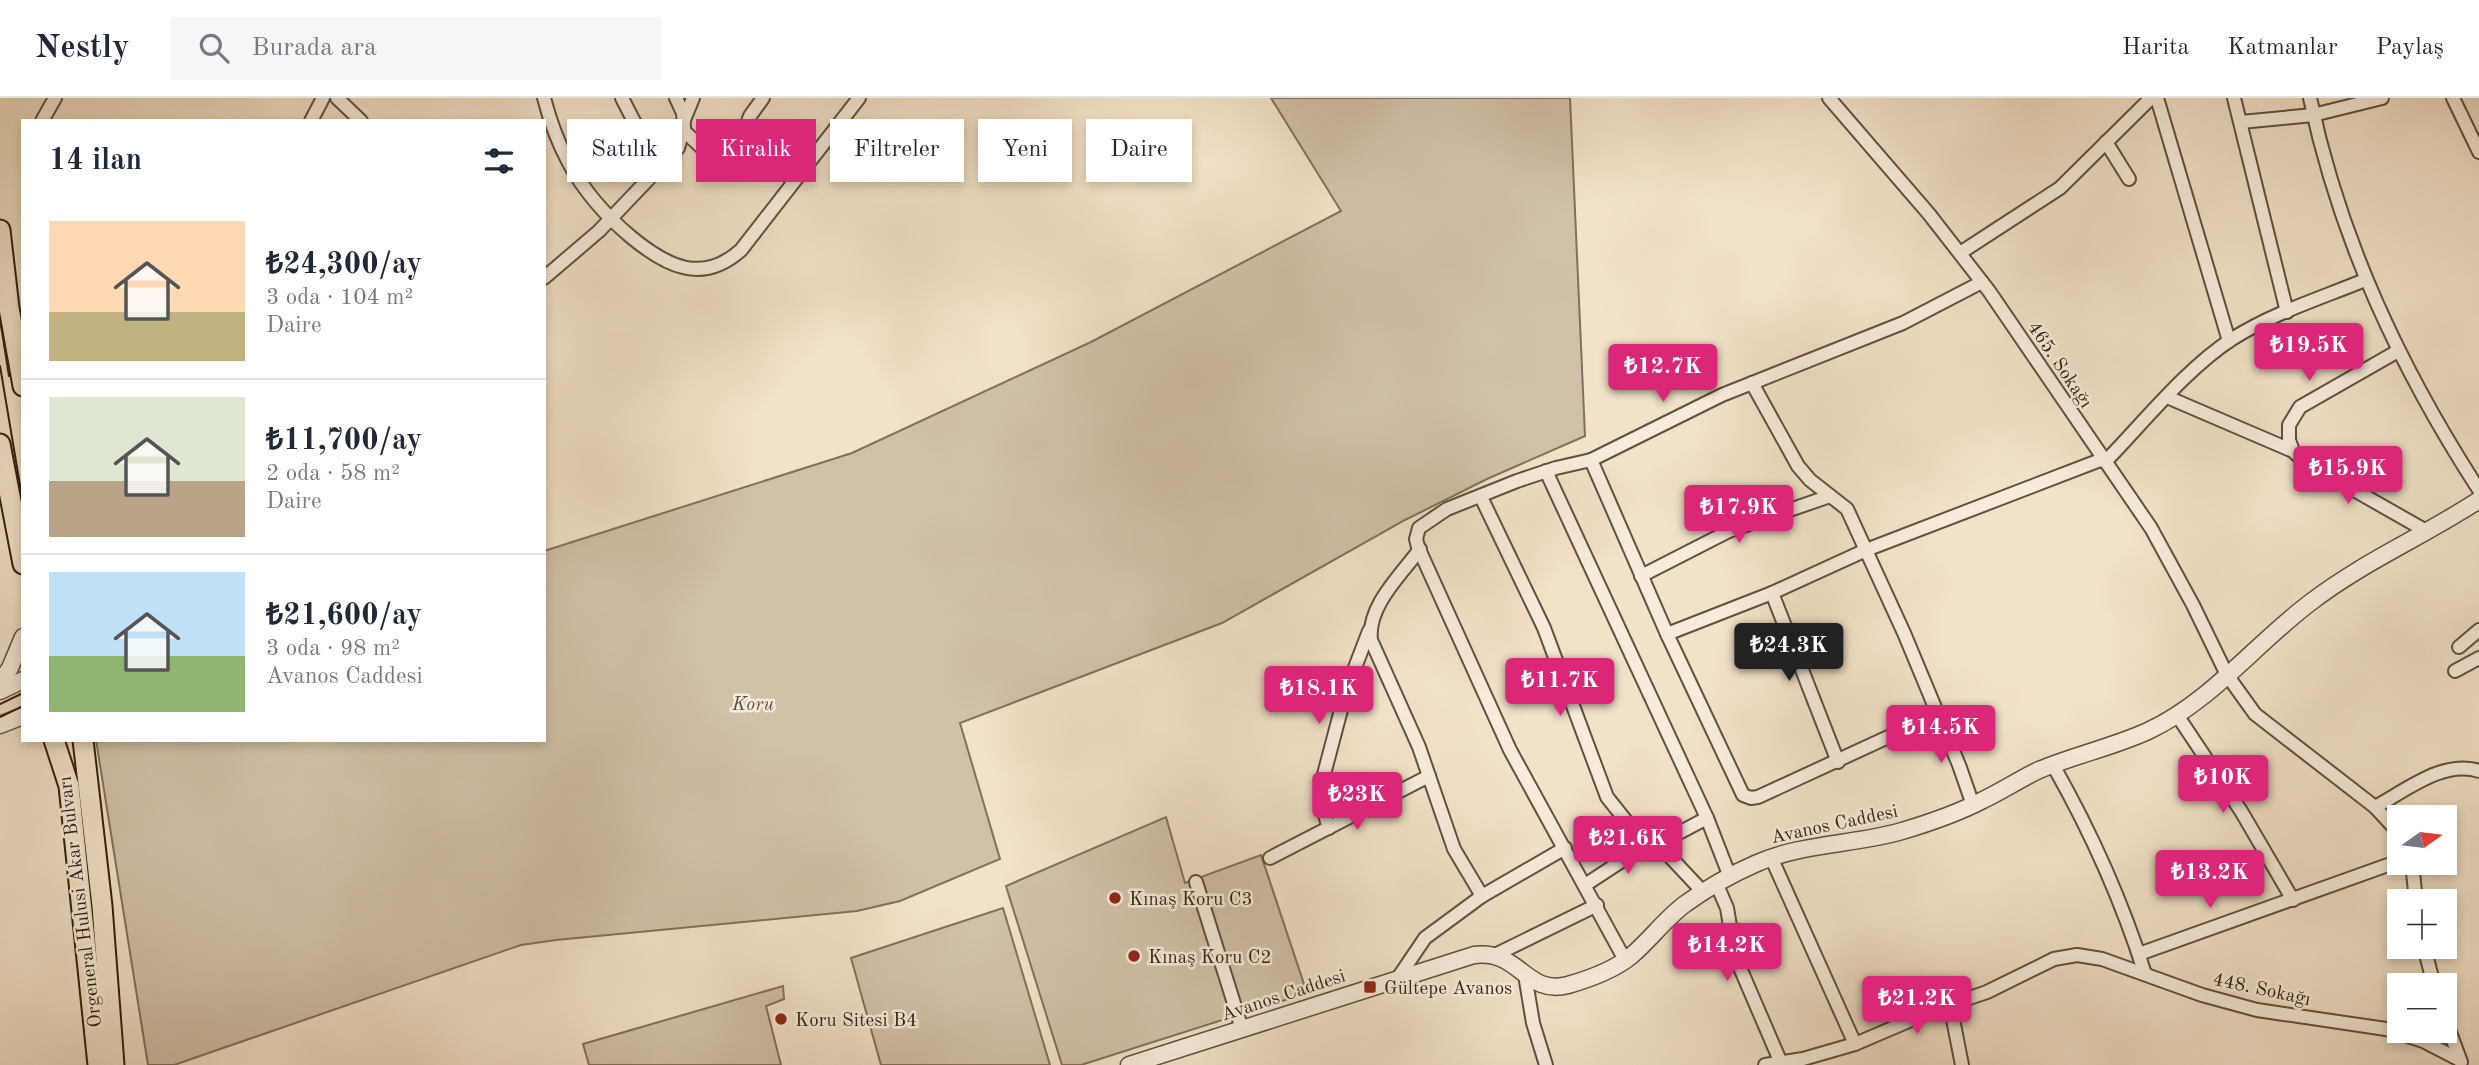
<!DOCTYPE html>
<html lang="tr">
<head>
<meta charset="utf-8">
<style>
  :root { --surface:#fff; --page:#f6f6f7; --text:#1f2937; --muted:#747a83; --line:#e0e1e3; --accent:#db2777 }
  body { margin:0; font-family:"Old Standard TT",serif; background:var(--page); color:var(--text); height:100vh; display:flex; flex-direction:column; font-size:26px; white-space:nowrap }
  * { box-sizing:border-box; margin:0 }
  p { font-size:23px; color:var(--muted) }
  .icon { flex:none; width:38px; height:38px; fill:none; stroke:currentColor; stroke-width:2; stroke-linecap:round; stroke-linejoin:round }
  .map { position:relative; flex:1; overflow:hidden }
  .side { position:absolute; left:21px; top:21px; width:525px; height:623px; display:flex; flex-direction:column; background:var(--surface); border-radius:0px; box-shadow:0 4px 10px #0003 }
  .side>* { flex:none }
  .top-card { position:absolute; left:567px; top:21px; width:665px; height:63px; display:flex; gap:14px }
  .needle { width:46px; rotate:76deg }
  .tools { position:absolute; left:2387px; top:707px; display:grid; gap:14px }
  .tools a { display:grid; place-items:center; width:70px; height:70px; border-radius:0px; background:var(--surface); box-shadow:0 4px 10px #0003; font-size:35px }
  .price { position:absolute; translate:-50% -60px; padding:0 16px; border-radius:7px; background:var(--accent); color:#fff; font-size:23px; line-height:46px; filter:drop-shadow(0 2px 4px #0008) }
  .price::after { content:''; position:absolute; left:50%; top:42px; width:21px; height:16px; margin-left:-10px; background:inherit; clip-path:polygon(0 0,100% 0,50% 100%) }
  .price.active { background:#222; color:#fff }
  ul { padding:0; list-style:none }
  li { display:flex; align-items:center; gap:21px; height:175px; padding:0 28px }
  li+li { border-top:2px solid var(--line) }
  li span { display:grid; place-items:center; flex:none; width:196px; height:140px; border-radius:0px; color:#555 }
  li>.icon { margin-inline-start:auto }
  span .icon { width:84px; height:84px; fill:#fffc; stroke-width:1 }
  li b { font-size:30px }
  h2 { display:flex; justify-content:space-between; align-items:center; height:84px; padding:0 28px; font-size:30px }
  .chip { padding:0 24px; border-radius:0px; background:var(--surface); box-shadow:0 4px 10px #0003; font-size:24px; line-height:63px }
  .chip.active { background:var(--accent); color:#fff }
  header { display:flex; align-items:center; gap:42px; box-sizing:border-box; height:98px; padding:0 35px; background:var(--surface); border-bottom:2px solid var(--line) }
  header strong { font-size:33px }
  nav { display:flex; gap:38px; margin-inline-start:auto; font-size:24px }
  .search { width:490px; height:63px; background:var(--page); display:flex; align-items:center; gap:18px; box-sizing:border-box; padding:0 24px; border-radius:0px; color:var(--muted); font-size:26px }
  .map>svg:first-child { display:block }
  .green { fill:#d1c1a9; stroke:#82705c; stroke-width:2 }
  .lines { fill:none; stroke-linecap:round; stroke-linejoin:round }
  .minor-casing { stroke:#624f3e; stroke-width:16 }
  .tertiary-casing { stroke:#624f3e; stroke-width:19 }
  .primary-casing { stroke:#321e10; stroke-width:23 }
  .minor { stroke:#f7ecdb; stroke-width:12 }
  .tertiary { stroke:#f7ecdb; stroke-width:16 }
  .primary { stroke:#f2e2c8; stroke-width:19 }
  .tram { stroke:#321e10; stroke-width:2 }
  .poi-dot { fill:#8f2418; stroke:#f7ecdb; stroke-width:2.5 }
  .labels { text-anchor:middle; stroke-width:5; stroke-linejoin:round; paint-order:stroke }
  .street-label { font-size:19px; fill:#321e10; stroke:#f7ecdb }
  .park-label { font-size:19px; font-style:italic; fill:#624f3e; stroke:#f7ecdb }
  .poi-label { font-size:19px; fill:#321e10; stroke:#f7ecdb; text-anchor:start }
</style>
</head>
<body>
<header>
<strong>Nestly</strong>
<div class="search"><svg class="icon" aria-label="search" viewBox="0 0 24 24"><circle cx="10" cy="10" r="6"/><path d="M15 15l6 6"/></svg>Burada ara</div>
<nav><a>Harita</a><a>Katmanlar</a><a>Paylaş</a></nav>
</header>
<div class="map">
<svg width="2479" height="967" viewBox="0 0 2479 967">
  <rect width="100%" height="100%" fill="#f2e2c8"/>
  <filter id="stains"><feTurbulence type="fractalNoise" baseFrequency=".00286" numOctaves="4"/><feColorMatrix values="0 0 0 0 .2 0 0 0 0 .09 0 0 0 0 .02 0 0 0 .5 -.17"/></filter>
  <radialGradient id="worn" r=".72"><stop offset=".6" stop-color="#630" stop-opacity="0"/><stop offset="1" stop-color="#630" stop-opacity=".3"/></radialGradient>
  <g class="green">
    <polygon points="1271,0 1570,0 1585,338 1487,381 1405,422 1222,525 960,625 1000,761 900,803 857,813 556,842 521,847 174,967 148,967 96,642 544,642 544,453 852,355 1091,244 1341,113"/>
    <polygon points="1166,719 1185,785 1261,757 1307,895 1081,967 1062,967 1006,788"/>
    <polygon points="1003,810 1050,967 881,967 851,860"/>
    <polygon points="783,888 784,901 766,908 781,967 589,967 583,946"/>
  </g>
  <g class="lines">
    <g class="minor-casing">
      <g id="minor">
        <polyline points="337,0 361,23"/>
        <path d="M544,0C550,23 558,45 569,65C585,95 606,118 631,139C666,168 702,187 741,152L859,0"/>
        <polyline points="622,0 641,37 663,67"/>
        <polyline points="1829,0 1929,116 1989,193 2151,430 2193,507 2227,577 2255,616 2375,709 2399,735"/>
        <polyline points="2157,0 2229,243"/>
        <polyline points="2234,0 2287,214"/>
        <path d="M2310,0C2340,142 2400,270 2479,392"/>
        <polyline points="2453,0 2479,54"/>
        <polyline points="684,22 693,0"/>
        <polyline points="42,23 55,0"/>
        <polyline points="311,23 323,0"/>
        <polyline points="2241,24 2313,17 2382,0"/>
        <polyline points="684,33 715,62 728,63 736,55 750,18 763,0"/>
        <polyline points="2106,44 2129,81"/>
        <polyline points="1960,155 2060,90 2151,0"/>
        <polyline points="544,180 599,133 678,50 684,29 683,15 676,0"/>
        <polyline points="1752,285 1798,368 1810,382 1847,411 1904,535 1959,667 1973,707"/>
        <polyline points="2167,299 2293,353 2305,364 2428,434"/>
        <polyline points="2293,353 2289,342 2289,327 2300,309 2398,253"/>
        <polyline points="1591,362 1667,536 1743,697 1751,700 1758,699 1936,617"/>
        <path d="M2105,364C2143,325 2187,270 2232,241C2273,215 2321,200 2365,182"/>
        <polyline points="1546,373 1707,720 1730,779"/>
        <polyline points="1481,399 1544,530 1607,699 1630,728 1639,736 1658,746 1704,795"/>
        <path d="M1420,451C1401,477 1367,508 1371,542L1419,649L1454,751L1482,798"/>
        <polyline points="1641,478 1729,433 1830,398"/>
        <polyline points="1772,495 1838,664"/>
        <polyline points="1667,536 1772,495 1866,452 2103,361"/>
        <polyline points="2459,549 2479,532"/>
        <polyline points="2455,573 2479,560"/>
        <polyline points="2177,617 2241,713 2293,802"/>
        <path d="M2053,667C2091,734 2122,803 2145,876"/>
        <path d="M2375,709C2405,693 2444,661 2479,673"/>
        <polyline points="1329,730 1322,707 1323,680 1346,593 1369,533"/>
        <polyline points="1658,746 1707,720"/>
        <polyline points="1771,759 1855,946"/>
        <polyline points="1270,760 1429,678"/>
        <polyline points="2412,765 2416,803"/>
        <polyline points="1196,784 1242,931"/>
        <polyline points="1585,787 1652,743"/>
        <polyline points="1717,787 1727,810 1735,858 1781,965"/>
        <polyline points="2424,849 2434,887"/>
        <polyline points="2139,856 2399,763"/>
        <polyline points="1495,857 1597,807"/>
        <polyline points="1625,862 1510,652 1418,449 1416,441 1419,430 1447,411 1517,383 1556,370 1591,362 1722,297 1903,225 1982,184"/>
        <polyline points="1525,877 1533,925 1546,967"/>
        <polyline points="1398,880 1425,840 1482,798 1565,750"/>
        <polyline points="1950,906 1962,967"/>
        <polyline points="2445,921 2461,964"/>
        <polyline points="1765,967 1803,961 1855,946 1937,911 1987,894 2054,861 2077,857 2102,861 2202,897 2257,912 2386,931 2423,943 2460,962"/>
      </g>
    </g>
    <g class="tertiary-casing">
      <g id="tertiary">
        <polyline points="0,585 10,570 23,539"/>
        <polyline points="0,593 23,582"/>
        <polyline points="0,627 23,618"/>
        <path d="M1129,967L1474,857C1520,851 1525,898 1568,887C1589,881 1614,872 1631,858C1650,842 1665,821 1685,806C1706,791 1732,776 1755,766C1801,745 1854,747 1902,733C1929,725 1958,715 1983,702C2002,693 2020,681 2039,672C2075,657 2113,649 2148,633C2212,603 2256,545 2311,504C2363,464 2424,438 2479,402"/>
      </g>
    </g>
    <g class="primary-casing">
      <g id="primary">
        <polyline points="0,132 9,210 23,288"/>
        <polyline points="0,346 23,466"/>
        <polyline points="54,642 69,688 98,967"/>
        <polyline points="83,642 102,808 114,967"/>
      </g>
    </g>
    <use href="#minor" class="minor"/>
    <use href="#tertiary" class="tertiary"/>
    <use href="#primary" class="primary"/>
    <g class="tram">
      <polyline points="0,221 9,278"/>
      <polyline points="0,268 23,405"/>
      <polyline points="0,606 23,595"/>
      <polyline points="0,619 23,608"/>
    </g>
  </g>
  <g class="poi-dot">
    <circle cx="1115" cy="800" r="7"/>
    <circle cx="1134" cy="858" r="7"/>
    <rect x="1363" y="882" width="14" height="14" rx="3.5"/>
    <circle cx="781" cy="921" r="7"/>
  </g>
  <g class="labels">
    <g class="street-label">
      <text transform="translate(2061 266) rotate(56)" y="7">465. Sokağı</text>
      <text transform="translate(1834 725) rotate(-12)" y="7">Avanos Caddesi</text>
      <text transform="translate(79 804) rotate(-97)" y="7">Orgeneral Hulusi Akar Bulvarı</text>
      <text transform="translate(2262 890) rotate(12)" y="7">448. Sokağı</text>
      <text transform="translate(1283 896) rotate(-18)" y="7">Avanos Caddesi</text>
    </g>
    <g class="park-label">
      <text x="753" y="612">Koru</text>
    </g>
    <g class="poi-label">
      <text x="1129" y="807">Kınaş Koru C3</text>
      <text x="1148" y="865">Kınaş Koru C2</text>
      <text x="1384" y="896">Gültepe Avanos</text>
      <text x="795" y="928">Koru Sitesi B4</text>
    </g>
  </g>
  <rect width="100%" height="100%" filter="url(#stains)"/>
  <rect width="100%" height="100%" fill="url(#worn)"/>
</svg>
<div class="tools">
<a><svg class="needle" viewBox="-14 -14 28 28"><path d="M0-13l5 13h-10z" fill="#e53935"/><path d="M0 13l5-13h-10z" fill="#747a83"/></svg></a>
<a>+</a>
<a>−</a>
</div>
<b class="price" style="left:2309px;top:285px">₺19.5K</b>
<b class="price" style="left:1663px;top:306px">₺12.7K</b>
<b class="price" style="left:2348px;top:408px">₺15.9K</b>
<b class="price" style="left:1739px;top:447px">₺17.9K</b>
<b class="price active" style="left:1789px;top:585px">₺24.3K</b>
<b class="price" style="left:1560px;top:620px">₺11.7K</b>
<b class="price" style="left:1319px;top:628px">₺18.1K</b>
<b class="price" style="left:1941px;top:667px">₺14.5K</b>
<b class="price" style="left:2223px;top:717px">₺10K</b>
<b class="price" style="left:1357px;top:734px">₺23K</b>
<b class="price" style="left:1628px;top:778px">₺21.6K</b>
<b class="price" style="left:2210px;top:812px">₺13.2K</b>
<b class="price" style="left:1727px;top:885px">₺14.2K</b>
<b class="price" style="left:1917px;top:938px">₺21.2K</b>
<div class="top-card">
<a class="chip">Satılık</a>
<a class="chip active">Kiralık</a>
<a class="chip">Filtreler</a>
<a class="chip">Yeni</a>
<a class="chip">Daire</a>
</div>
<section class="side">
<h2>14 ilan<svg class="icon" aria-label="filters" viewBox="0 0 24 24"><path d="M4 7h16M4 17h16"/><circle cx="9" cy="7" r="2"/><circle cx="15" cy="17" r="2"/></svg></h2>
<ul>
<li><span style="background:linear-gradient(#ffd9b3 65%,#c2b280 0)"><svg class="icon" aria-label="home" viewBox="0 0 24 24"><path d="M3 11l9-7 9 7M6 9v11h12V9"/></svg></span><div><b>₺24,300/ay</b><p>3 oda · 104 m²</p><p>Daire</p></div></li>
<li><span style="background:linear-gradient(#dfe7d0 60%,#b9a48a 0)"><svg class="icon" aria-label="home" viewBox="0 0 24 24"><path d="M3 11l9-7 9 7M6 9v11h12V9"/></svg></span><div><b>₺11,700/ay</b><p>2 oda · 58 m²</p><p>Daire</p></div></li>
<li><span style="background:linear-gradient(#bfe0f5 60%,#8fb573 0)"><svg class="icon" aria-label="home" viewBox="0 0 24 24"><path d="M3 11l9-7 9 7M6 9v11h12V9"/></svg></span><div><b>₺21,600/ay</b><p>3 oda · 98 m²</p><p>Avanos Caddesi</p></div></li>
</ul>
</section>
</div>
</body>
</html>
